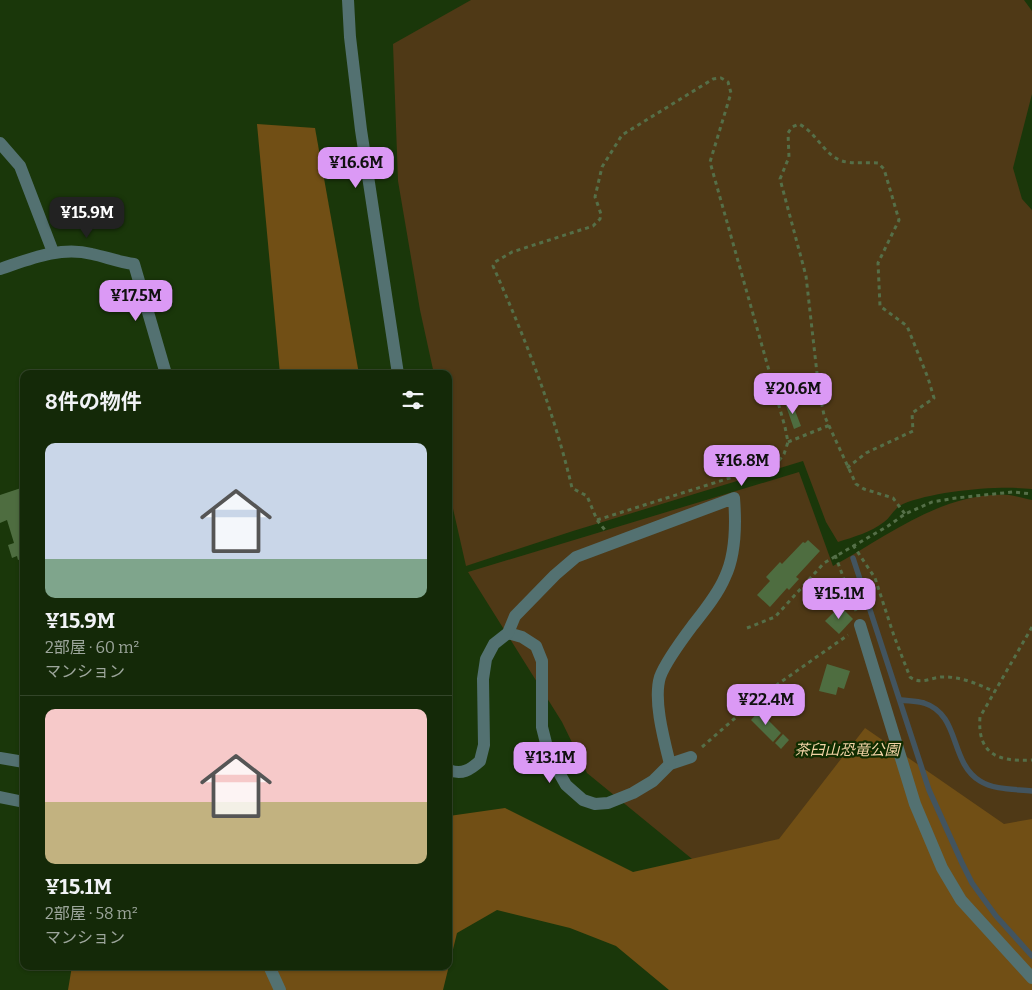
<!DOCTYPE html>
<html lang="ja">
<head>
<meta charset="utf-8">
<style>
  :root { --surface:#142908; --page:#213516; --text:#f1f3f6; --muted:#9da69c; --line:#334529; --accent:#db99f5 }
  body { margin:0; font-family:Bitter,"Noto Sans JP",serif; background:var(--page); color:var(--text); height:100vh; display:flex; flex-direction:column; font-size:19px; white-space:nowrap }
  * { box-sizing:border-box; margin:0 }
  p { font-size:16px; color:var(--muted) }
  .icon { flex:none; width:28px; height:28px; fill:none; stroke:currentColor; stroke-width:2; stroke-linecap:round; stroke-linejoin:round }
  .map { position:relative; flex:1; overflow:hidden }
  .side { position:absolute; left:20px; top:370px; width:432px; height:600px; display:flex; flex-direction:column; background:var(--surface); border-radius:10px; box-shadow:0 1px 4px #0004,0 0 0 1px var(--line) }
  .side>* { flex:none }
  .price { position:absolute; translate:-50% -42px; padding:0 11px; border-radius:10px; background:var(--accent); color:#111; font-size:16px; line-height:32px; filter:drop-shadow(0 1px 2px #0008) }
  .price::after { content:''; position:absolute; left:50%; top:30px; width:15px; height:11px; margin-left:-8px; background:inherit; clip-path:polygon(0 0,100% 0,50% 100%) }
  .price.current { background:#222; color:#fff }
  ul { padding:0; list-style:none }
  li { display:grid; align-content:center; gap:10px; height:265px; padding:0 25px }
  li+li { border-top:1px solid var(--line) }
  li span { display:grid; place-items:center; height:155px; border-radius:10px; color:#555 }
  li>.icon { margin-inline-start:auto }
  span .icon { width:90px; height:90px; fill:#fffc; stroke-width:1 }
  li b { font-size:21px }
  h2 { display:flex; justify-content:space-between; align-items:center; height:60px; padding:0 25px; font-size:21px }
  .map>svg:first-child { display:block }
  .green { fill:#4f3916 }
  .forest { fill:#714f15 }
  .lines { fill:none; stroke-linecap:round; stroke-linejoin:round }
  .stream { stroke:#42545f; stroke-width:5.5 }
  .building { fill:#4e6d40 }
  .path { stroke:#556f48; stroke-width:3; stroke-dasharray:4 4; stroke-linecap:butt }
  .minor { stroke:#537171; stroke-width:12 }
  .labels { text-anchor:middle; stroke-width:4.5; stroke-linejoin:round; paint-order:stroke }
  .park-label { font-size:15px; font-style:italic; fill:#f3d3a6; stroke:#102d00 }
</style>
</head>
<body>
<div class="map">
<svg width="1032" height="990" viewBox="0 0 1032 990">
  <rect width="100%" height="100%" fill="#1a370a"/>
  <g class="green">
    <path d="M471,0H1024L1032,11V94L1013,168L1022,199L1032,210V489C999,485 934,491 903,504C894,508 891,517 884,522C871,532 854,537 838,542L826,522L803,461L573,531L466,566L449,491V374H434L420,310L398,181L393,44Z"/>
    <path d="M799,472L833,566C888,536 943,491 1009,495C1017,496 1025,499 1032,500V990L697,863L587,773L562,722L468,572Z"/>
  </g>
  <g class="forest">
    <polygon points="257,124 315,128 359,374 280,374"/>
    <polygon points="865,728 1004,824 1032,819 1032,990 669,990 616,946 570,928 497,910 457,933 443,990 68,990 72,966 449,966 449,816 505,808 633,872 779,839"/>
  </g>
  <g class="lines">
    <g class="stream">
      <polyline points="853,558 929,790 962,863 972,883 996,916 1032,956"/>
      <path d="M901,700C908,701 917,701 924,703C961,715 949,762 980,781C994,790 1015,789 1032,791"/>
    </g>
  </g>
  <g class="building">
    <polygon points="791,400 801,426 794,429 785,403"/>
    <polygon points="24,487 24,558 18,560 17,556 12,558 8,545 14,543 7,520 0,523 0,495"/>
    <polygon points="808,540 820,551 796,577 799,579 789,590 787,588 770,607 757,595 770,581 766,577 780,562 782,564 803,542 805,543"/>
    <polygon points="840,606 853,619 839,634 825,621"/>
    <polygon points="827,664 850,671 844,689 838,687 836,695 819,691"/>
    <polygon points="759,711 781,733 773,742 751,720"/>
    <polygon points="783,734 789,740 781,749 775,743"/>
  </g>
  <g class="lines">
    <g class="path">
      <polyline points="788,442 830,425"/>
      <path d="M847,468L866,453L913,431L912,413L934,398L928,378L907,326L880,306L878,263L899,220L884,169L878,163C867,162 852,164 842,161C824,155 816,132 799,124L792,127L788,133L789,157L780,179L806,276L819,391L824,415L856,484L864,489L893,498L905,514"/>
      <path d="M597,520L777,463L784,454L788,442L785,427L710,162L731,93L728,82L721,78L713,79L622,135L602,167L595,197L601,214L600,219L593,226L512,252L495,262L493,266C525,338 554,411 572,488L587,496L597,520L605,530"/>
      <path d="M853,545L875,578L894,636L910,677C920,685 930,678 941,677C960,676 978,684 995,692"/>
      <polyline points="835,555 856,611"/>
      <path d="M1032,627L980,717C977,755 999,762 1032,760"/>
      <polyline points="747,628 775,617 824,563 888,526 905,514 932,502 956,498 1013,492 1032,494"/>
      <polyline points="702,747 758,698 848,635"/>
    </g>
    <g class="minor">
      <polyline points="348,0 350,37 361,130 398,374"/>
      <polyline points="0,143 20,166 53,252"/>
      <path d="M0,269C30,259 60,246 92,254C106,257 119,262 134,264L166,374"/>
      <polyline points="860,625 915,804 942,868 961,900 1032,978"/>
      <polyline points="508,633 522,637 536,646 542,661 542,727 549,755 566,785 583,800 595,804 608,803 633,793 653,781 670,764 691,757"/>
      <polyline points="0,758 24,762"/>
      <path d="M449,770C462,775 470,770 480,761L484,745L483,679L486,659L494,644L508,633L515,616L555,575L576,557L734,498C736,523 736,554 725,577C718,594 704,611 693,625C684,637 665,663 660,677C653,700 664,740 670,764"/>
      <polyline points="0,797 24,802"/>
      <polyline points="269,966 280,990"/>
    </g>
  </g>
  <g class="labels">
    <g class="park-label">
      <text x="847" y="755">茶臼山恐竜公園</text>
    </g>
  </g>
</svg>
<b class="price" style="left:356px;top:189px">¥16.6M</b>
<b class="price current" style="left:87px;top:239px">¥15.9M</b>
<b class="price" style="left:136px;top:322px">¥17.5M</b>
<b class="price" style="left:793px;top:415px">¥20.6M</b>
<b class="price" style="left:742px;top:487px">¥16.8M</b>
<b class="price" style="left:839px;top:620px">¥15.1M</b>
<b class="price" style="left:766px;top:726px">¥22.4M</b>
<b class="price" style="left:550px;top:784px">¥13.1M</b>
<section class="side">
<h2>8件の物件<svg class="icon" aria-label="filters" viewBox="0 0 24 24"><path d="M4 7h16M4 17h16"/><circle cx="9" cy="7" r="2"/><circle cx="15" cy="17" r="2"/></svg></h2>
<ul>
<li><span style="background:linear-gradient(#c9d6e8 75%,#7fa58c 0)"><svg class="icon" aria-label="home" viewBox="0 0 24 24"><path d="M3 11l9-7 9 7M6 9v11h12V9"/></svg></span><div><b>¥15.9M</b><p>2部屋 · 60 m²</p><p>マンション</p></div></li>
<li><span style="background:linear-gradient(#f6c9c9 60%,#c2b280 0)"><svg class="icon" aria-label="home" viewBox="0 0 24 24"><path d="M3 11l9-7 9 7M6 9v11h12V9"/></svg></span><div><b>¥15.1M</b><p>2部屋 · 58 m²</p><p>マンション</p></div></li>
</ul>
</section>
</div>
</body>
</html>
